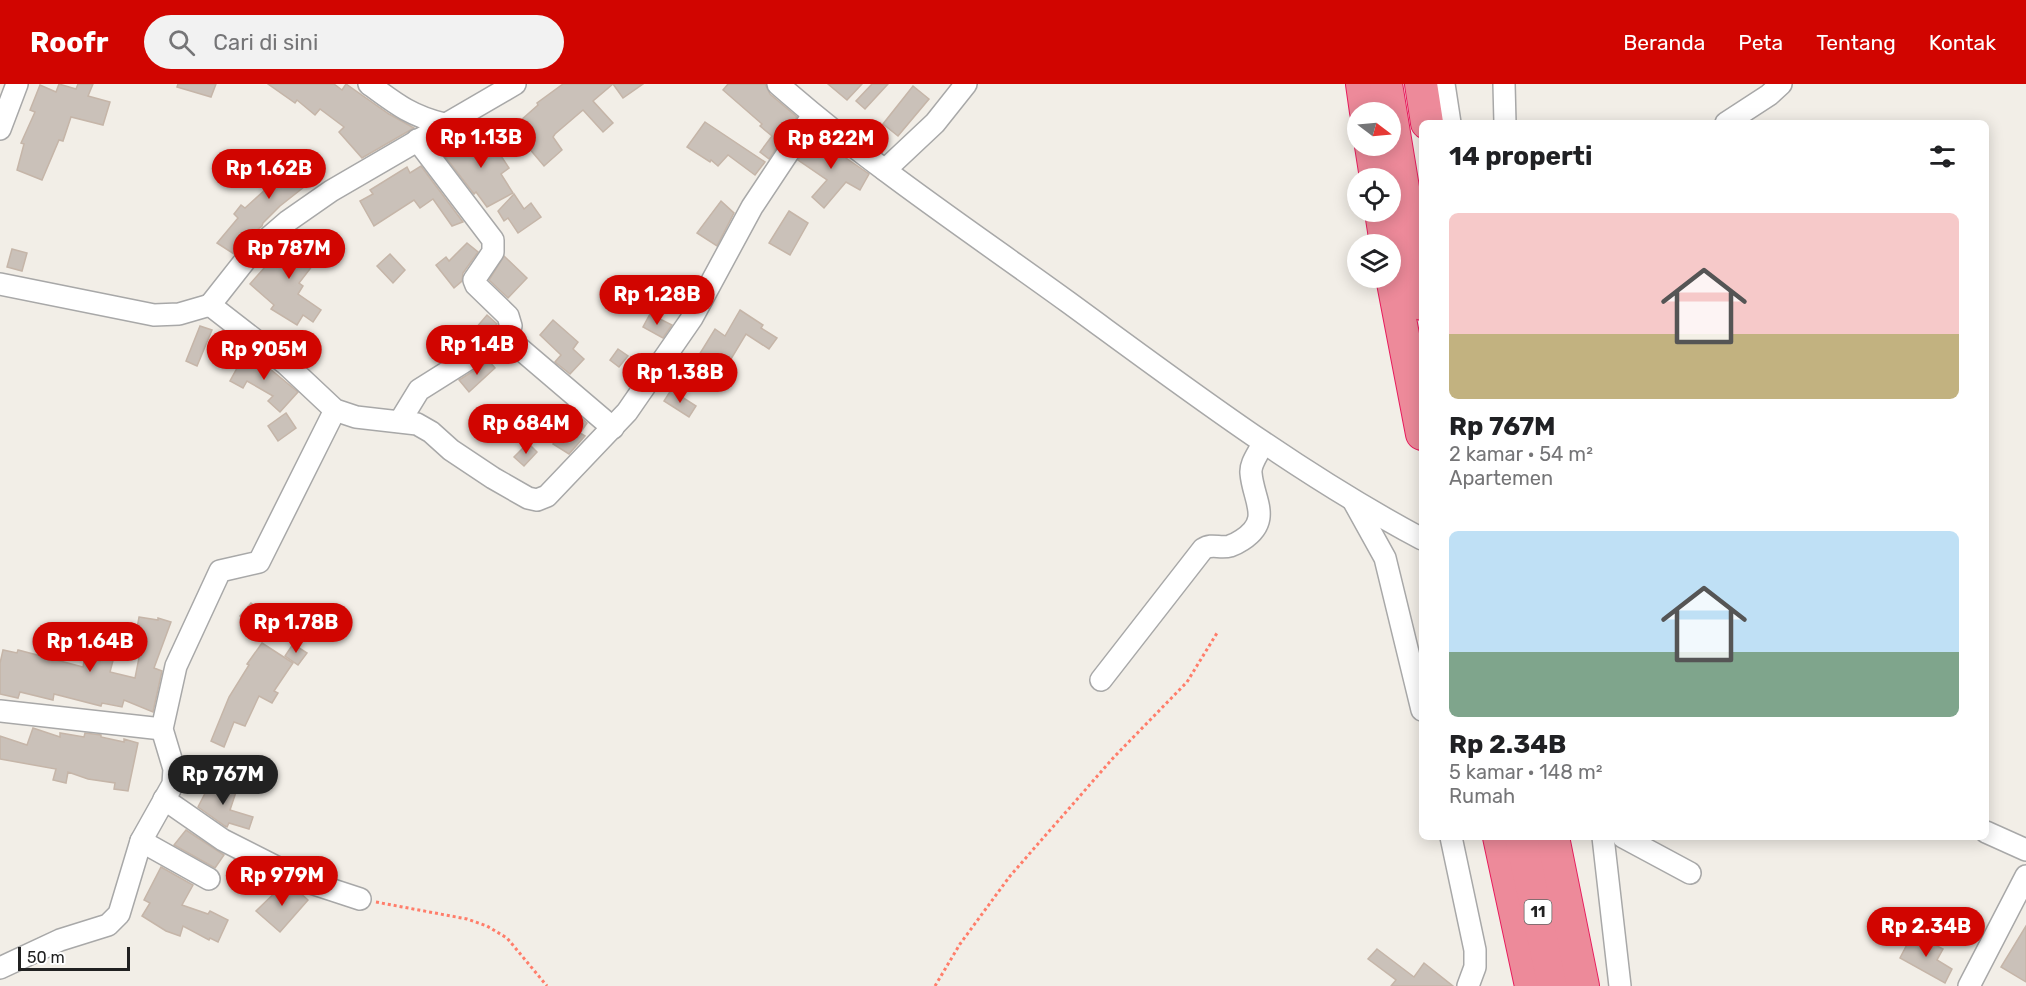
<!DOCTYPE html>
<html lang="id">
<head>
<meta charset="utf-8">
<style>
  :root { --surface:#fff; --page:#f2f2f2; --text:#202124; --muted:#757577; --accent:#d10500 }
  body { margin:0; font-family:Rubik,sans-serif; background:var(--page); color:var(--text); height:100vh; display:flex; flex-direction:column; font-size:22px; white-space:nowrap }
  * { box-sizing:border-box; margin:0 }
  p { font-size:20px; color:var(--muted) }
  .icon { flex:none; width:33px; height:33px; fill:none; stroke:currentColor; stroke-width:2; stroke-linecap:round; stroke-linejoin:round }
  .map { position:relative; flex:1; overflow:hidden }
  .panel { position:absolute; left:1419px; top:36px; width:570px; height:720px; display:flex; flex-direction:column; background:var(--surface); border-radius:9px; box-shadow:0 3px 15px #0003 }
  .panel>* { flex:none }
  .needle { width:39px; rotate:106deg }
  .buttons { position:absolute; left:1347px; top:18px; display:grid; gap:12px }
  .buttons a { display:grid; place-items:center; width:54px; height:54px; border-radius:50%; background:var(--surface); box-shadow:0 3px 15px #0003; font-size:30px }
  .scale { position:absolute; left:18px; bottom:15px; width:112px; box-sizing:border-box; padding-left:6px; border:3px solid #212121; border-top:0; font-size:16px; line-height:21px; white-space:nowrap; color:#212121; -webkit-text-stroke:4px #fff; paint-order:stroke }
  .price { position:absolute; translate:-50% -51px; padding:0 14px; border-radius:21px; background:var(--accent); color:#fff; font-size:20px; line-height:39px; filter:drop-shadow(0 2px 3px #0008) }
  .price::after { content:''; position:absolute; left:50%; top:36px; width:18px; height:14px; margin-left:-9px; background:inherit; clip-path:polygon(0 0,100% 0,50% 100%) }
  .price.current { background:#222; color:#fff }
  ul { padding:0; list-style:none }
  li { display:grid; align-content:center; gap:12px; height:318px; padding:0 30px }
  li span { display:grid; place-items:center; height:186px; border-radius:9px; color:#555 }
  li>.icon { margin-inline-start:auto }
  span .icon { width:108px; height:108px; fill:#fffc; stroke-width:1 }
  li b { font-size:26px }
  h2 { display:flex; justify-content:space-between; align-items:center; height:72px; padding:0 30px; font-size:26px }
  header { display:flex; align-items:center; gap:36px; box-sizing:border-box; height:84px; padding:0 30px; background:var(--accent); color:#fff }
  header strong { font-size:28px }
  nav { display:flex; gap:33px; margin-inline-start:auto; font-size:21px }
  .search { width:420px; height:54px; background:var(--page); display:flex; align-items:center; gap:15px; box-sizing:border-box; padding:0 21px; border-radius:33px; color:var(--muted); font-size:22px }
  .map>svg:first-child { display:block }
  .building { fill:#cac1b9; stroke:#c5b5a8; stroke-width:1.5 }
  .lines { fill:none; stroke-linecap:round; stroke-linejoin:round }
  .minor-casing { stroke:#a8a8a8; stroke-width:24 }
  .highway-casing { stroke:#e71c5d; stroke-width:34 }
  .path { stroke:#ff7d6a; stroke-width:3; stroke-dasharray:3 3; stroke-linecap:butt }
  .minor { stroke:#fff; stroke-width:21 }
  .highway { stroke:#ed8a9a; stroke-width:32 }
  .labels { text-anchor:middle; stroke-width:4.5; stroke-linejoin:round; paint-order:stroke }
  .shield { fill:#fff; stroke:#646464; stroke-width:1.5 }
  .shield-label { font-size:15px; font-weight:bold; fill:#212121 }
</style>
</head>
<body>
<header>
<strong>Roofr</strong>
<div class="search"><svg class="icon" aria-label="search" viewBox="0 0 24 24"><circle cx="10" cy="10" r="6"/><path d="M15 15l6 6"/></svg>Cari di sini</div>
<nav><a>Beranda</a><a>Peta</a><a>Tentang</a><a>Kontak</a></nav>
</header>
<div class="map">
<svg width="2026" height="902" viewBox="0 0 2026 902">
  <rect width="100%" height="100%" fill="#f2eee7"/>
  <g class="building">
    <polygon points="59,0 76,5 78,0 93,0 88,12 110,18 103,41 71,33 63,57 59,56 42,96 17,86 24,60 21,59 35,28 30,26 40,1 56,8"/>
    <polygon points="178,0 216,0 211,13 177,3"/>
    <polygon points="268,0 334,0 342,6 346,0 389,30 414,44 362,74 339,48 344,43 320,25 315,31 297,16 295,19"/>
    <polygon points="563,0 643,0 623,14 613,0 593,17 613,39 603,48 583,26 555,50 553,53 562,66 544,82 512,44 538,21 537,19"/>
    <polygon points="728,0 765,0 770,10 797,33 769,75 760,68 772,52 760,42 762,40 723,6"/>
    <polygon points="828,0 862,0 847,16"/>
    <polygon points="872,0 888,0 865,25 856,17"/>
    <polygon points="913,2 929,15 898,52 883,40"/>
    <polygon points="705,38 765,78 755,91 728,71 718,82 711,76 710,78 687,63"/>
    <polygon points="486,49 509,84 501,90 513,109 487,123 476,108 474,110 440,66 446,62 452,70"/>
    <polygon points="814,52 869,90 860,106 846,98 824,124 812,113 827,96 798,76"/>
    <polygon points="293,66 302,73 318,92 280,122 263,139 262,142 245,156 234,170 217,159 238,134 234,130 241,121 245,124 276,96 268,87 277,79 279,82"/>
    <polygon points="421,82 463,138 452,142 433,115 420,124 414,116 374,142 360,117 373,110 370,106 407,83 410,89"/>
    <polygon points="514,110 524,125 531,119 541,133 518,149 508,134 504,137 498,127"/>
    <polygon points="721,117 734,129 717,162 697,149"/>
    <polygon points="789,127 808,139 790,171 769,159"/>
    <polygon points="296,148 323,168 299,199 303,202 298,210 321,226 313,238 303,231 297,241 271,225 274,221 250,200"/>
    <polygon points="467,159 478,168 463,189 462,197 454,204 436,181 446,173 449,177"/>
    <polygon points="12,165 27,169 22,187 7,183"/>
    <polygon points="390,170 405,186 393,199 377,182"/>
    <polygon points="504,172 527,194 508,214 489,196"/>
    <polygon points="740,226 763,241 761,244 777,254 769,265 746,250 725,285 699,271 715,245 725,252"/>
    <polygon points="650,230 672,241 663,254 643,243"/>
    <polygon points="487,231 497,240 484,250 476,244"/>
    <polygon points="553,236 578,258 573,265 584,275 570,290 555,278 561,271 540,251"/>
    <polygon points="200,242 212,246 197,282 186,277"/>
    <polygon points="618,265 628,272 619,283 610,276"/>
    <polygon points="247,266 298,308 280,328 268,317 273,312 247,297 243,304 230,297"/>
    <polygon points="489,277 495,284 469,308 459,296"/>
    <polygon points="671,306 696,322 689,333 664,317"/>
    <polygon points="567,321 587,339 580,349 585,352 569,370 553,360 561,347 559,345 566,334 561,330"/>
    <polygon points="286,329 296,344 278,357 268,342"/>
    <polygon points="528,359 537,368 524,382 514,373"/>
    <polygon points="251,519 268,533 257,547 240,532"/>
    <polygon points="139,533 158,536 158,534 171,538 154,584 162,587 153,628 124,616 122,623 102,619 101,622 54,610 53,616 20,608 18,614 0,610 0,579 3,566 17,569 18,566 83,583 85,573 100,577 104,559 117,561 110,588 135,594 140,569 133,567"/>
    <polygon points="262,559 293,579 274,607 278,609 272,619 259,612 245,642 234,638 224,663 211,657 229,613 249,581 247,580"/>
    <polygon points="293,560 307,569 298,581 285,572"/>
    <polygon points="33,644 60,653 60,649 84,653 85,649 101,651 101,653 124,658 124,655 138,659 128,707 114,705 115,699 88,695 68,688 66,699 53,696 56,685 0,675 0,652 27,661"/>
    <polygon points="212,696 237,705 230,726 253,733 249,745 229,739 227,743 225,742 198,723"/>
    <polygon points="186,746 224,771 215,784 174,761"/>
    <polygon points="161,783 193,801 182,821 208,830 210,827 228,836 218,858 210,854 209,856 183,842 180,852 166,847 142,832 150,819 144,816"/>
    <polygon points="283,801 299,808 308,816 280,848 256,827"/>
    <polygon points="2026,842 2026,898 2001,883"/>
    <polygon points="1913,849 1943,865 1937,876 1952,885 1945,899 1900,874"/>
    <polygon points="1377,865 1414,893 1424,879 1453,902 1391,902 1396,896 1368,875"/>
  </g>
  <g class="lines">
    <g class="minor-casing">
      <g id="minor">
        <path d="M369,0C396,20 411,32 444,40"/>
        <path d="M778,0C869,80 970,147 1068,218C1183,302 1296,388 1422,455"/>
        <polyline points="1444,0 1450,39"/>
        <polyline points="1504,0 1505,39"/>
        <polyline points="1726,39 1769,11 1781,0"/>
        <polyline points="0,45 17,0"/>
        <polyline points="885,86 935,39 966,0"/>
        <polyline points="0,200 154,231 179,230 210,221 286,280 335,326 356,333 417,340 431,348 451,366 493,394 528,414 537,416 547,412 627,328 692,234 752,123 813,31"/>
        <polyline points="210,221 251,169 288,137 331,107 515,0"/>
        <polyline points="505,252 613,344"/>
        <polyline points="400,337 419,306 505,252 511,242 508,232 476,201 474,196 493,168 493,156 417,56"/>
        <polyline points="1354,418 1385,474 1422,626"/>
        <path d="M1101,596L1203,465C1212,459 1220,465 1230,462C1233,461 1239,458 1242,456C1273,436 1253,416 1251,389C1250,379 1259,369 1263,359"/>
        <polyline points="0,627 162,645"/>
        <polyline points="164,715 223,756 302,796 360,815"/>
        <polyline points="1986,748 2026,766"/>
        <polyline points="1451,753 1475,866 1475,883 1468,902"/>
        <polyline points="1603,753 1620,902"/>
        <polyline points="1623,753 1690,789"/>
        <polyline points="141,757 209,795"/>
        <polyline points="0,884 60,856 108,841 119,830 141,757 173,700 174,685 162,645 176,582 220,487 259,478 335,326"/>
        <polyline points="1969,902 2026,792"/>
      </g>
    </g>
    <g class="highway-casing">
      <g id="highway">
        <polyline points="1362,0 1366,28"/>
        <polyline points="1386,0 1422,220"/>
        <polyline points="1421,0 1427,39"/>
        <polyline points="1371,62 1376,94"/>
        <polyline points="1381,128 1386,160"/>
        <polyline points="1390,183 1422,350"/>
        <polyline points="1499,753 1531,902"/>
        <polyline points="1521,753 1554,902"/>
        <polyline points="1553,753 1583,902"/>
      </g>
    </g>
    <g class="path">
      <polyline points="376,818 467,835 487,842 507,854 547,902"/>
      <polyline points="935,902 960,860 1010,792 1114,673 1187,598 1217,549"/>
    </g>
    <use href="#minor" class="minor"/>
    <use href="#highway" class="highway"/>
  </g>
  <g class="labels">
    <rect class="shield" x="1524.5" y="816" width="27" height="24" rx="4.5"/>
    <g class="shield-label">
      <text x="1538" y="833">11</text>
    </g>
  </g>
</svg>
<div class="buttons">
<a><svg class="needle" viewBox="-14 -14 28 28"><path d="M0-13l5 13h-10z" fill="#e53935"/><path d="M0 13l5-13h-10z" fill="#757577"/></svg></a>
<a><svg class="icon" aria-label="locate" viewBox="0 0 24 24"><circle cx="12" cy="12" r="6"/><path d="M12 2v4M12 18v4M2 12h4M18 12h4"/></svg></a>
<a><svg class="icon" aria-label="layers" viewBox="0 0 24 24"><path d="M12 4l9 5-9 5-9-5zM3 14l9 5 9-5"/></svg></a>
</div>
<div class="scale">50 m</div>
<b class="price" style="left:481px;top:85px">Rp 1.13B</b>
<b class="price" style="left:831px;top:86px">Rp 822M</b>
<b class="price" style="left:269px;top:116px">Rp 1.62B</b>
<b class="price" style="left:289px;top:196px">Rp 787M</b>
<b class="price" style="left:657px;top:242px">Rp 1.28B</b>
<b class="price" style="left:477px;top:292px">Rp 1.4B</b>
<b class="price" style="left:264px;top:297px">Rp 905M</b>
<b class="price" style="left:680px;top:320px">Rp 1.38B</b>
<b class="price" style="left:526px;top:371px">Rp 684M</b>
<b class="price" style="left:296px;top:570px">Rp 1.78B</b>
<b class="price" style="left:90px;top:589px">Rp 1.64B</b>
<b class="price current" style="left:223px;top:722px">Rp 767M</b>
<b class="price" style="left:282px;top:823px">Rp 979M</b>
<b class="price" style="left:1926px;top:874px">Rp 2.34B</b>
<section class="panel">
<h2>14 properti<svg class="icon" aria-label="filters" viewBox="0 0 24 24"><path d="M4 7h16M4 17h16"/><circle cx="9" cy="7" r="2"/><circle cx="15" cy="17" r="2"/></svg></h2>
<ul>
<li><span style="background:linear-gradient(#f6c9c9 65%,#c2b280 0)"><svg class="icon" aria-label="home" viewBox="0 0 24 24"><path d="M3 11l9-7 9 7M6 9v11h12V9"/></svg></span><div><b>Rp 767M</b><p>2 kamar · 54 m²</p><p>Apartemen</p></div></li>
<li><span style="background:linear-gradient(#bfe0f5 65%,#7fa58c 0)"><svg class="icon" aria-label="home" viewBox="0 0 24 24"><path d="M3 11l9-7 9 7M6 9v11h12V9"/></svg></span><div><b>Rp 2.34B</b><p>5 kamar · 148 m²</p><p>Rumah</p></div></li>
</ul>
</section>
</div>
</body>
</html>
